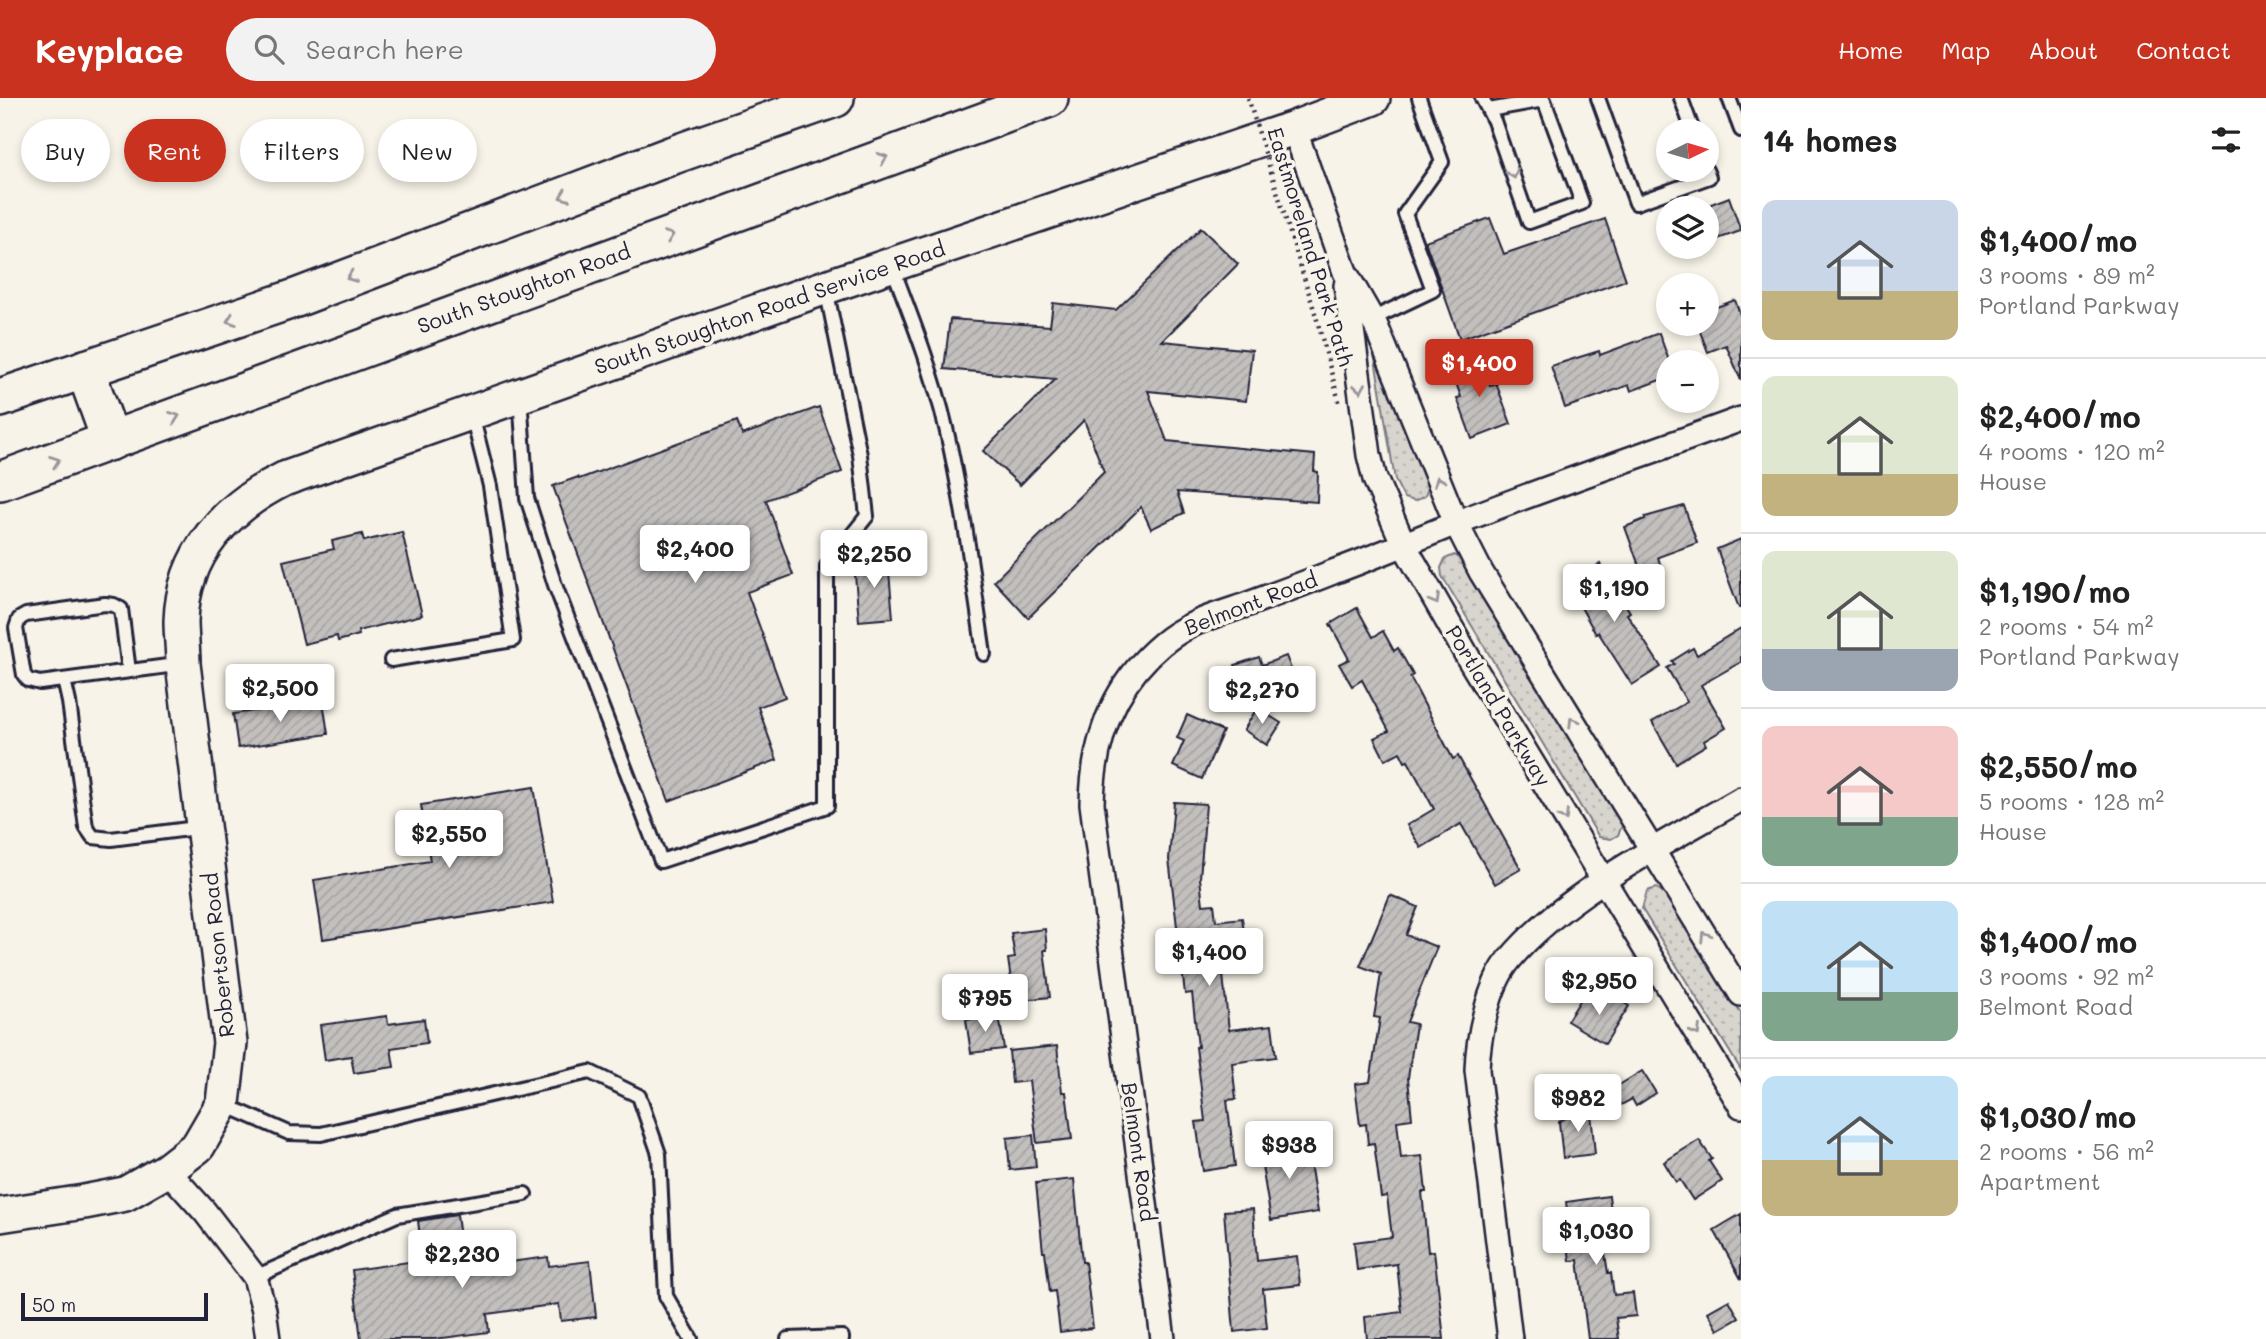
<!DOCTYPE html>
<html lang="en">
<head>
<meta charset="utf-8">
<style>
  :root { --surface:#fff; --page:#f2f2f2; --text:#222; --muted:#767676; --line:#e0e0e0; --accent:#c8321e }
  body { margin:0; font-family:Mali,sans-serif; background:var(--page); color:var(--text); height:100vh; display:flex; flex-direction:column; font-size:26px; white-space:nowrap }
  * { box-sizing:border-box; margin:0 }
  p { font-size:23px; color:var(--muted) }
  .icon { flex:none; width:38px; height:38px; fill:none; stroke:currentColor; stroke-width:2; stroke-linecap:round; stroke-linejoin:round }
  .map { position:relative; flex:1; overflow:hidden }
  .sheet { display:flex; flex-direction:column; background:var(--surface); width:525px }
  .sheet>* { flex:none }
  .hud { position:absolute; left:21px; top:21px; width:665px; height:63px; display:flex; gap:14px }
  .needle { width:46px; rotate:85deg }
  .buttons { position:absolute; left:1656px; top:21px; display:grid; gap:14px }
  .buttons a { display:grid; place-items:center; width:63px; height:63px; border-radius:50%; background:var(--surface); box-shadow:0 4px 10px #0003; font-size:35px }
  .scale { position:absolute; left:21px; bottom:18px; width:187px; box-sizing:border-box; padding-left:7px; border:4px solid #22223b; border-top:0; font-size:19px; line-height:24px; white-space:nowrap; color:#22223b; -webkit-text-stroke:5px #f7f3e8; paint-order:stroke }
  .price { position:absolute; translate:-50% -60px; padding:0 16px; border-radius:7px; background:#fff; color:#222; font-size:23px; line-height:46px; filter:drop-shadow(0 2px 4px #0008) }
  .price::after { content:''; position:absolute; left:50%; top:42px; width:21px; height:16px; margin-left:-10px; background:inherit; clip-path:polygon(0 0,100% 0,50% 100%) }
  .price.current { background:var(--accent); color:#fff }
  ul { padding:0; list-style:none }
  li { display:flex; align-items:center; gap:21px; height:175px; padding:0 21px }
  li+li { border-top:2px solid var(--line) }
  li span { display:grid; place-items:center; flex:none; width:196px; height:140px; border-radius:14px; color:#555 }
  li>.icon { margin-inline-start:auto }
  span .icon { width:84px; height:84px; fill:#fffc; stroke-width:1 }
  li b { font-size:30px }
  h2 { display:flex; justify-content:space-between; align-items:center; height:84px; padding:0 21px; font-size:30px }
  .pill { padding:0 24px; border-radius:32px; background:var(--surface); box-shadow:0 4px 10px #0003; font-size:24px; line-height:63px }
  .pill.current { background:var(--accent); color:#fff }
  header { display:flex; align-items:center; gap:42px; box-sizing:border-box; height:98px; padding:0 35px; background:var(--accent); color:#fff }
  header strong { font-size:33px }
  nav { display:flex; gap:38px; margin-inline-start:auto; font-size:24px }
  .search { width:490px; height:63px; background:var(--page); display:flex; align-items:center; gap:18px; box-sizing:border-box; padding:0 24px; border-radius:38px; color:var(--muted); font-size:26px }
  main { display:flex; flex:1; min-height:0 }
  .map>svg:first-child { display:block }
  .grass { fill:url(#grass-dots); stroke:#7d7c85; stroke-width:2 }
  .building { fill:url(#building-hatch); stroke:#22223b; stroke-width:2 }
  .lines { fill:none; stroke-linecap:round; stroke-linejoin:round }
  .lane-casing { stroke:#22223b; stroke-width:18 }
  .street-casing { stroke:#22223b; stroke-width:28 }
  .secondary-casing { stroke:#22223b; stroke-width:38 }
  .primary-casing { stroke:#22223b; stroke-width:42 }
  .lane { stroke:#f7f3e8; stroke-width:12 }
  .street { stroke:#f7f3e8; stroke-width:23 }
  .secondary { stroke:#f7f3e8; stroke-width:33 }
  .primary { stroke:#f7f3e8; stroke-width:37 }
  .path-bridge { stroke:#22223b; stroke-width:4.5; stroke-dasharray:2 5; stroke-linecap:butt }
  .oneway { stroke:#97959a }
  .labels { text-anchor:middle; stroke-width:7; stroke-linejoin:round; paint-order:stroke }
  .street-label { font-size:21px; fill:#22223b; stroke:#f7f3e8 }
</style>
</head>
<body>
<header>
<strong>Keyplace</strong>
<div class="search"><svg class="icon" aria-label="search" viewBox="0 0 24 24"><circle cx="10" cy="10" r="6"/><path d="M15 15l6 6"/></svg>Search here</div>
<nav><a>Home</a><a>Map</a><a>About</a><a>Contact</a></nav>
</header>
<main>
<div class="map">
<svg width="1741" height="1241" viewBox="0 0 1741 1241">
  <defs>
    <pattern id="grass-dots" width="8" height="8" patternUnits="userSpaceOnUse" patternTransform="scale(1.75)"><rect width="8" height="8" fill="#d8d5cf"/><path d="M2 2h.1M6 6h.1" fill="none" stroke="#b9b7b3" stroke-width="1.8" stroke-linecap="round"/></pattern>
    <pattern id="building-hatch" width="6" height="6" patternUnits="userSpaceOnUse" patternTransform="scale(1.75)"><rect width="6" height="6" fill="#c2bfbd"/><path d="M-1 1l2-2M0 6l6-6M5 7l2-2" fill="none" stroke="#a6a4a3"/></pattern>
  </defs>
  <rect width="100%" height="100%" fill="#f7f3e8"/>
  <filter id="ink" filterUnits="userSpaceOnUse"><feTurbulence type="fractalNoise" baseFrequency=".0143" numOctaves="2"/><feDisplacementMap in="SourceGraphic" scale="14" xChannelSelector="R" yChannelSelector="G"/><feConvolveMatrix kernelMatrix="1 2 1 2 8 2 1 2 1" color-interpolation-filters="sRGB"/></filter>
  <g filter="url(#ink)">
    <g class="grass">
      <polygon points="1373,249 1429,387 1425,398 1415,403 1404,400 1395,382"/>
      <polygon points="1454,457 1463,461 1622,720 1622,728 1618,737 1611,741 1599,739 1442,478 1441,470 1445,461"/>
      <polygon points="1656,790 1666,796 1741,915 1741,972 1642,811 1647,793"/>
    </g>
    <g class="building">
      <polygon points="1729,99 1741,133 1706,145 1706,108"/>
      <polygon points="1490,120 1504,156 1605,121 1626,182 1460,241 1425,143"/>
      <polygon points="1201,130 1238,166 1162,243 1252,252 1246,303 1148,293 1167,343 1315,357 1314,373 1318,374 1317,404 1177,394 1184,415 1151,431 1141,409 1028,520 994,483 1104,374 1084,322 1020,387 983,353 1056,281 944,271 950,221 1050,228 1053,205 1116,212"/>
      <polygon points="1735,202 1741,219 1741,282 1726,247 1708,254 1697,226 1706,226 1706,213"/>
      <polygon points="1659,235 1668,260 1668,279 1631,293 1629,287 1565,310 1551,268 1599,253 1600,257"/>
      <polygon points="1479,257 1490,288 1496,285 1511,326 1472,341 1457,300 1461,299 1450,268"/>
      <polygon points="819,309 842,374 766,402 793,477 747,494 785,599 758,609 777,662 669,703 553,388 578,379 579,381 737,323 742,337"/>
      <polygon points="1684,408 1697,445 1658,459 1661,469 1642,476 1625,429 1645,421 1645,419"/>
      <polygon points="402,434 422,517 358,533 359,537 338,543 337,538 304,546 283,463 334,451 332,443 362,436 364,443"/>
      <polygon points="1741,441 1741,510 1739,510 1717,451"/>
      <polygon points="888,462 893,520 859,523 854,465"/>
      <polygon points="1600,466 1630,514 1627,516 1661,569 1632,587 1598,534 1596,536 1568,486"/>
      <polygon points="1357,510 1373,539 1383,533 1394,553 1398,550 1413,577 1410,579 1453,661 1458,658 1521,771 1495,786 1461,726 1421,750 1407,727 1434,711 1408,663 1405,664 1400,654 1385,662 1374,640 1389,633 1362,582 1352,588 1339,566 1349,561 1330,526"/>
      <polygon points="1741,530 1741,564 1701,587 1726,630 1704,643 1706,647 1676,665 1652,624 1687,604 1667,570 1674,566 1672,563 1693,550 1697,557"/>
      <polygon points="1286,558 1298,589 1250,607 1235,567 1259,559 1262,567"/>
      <polygon points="323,603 328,636 238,650 233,616"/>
      <polygon points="1257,610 1281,625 1267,647 1244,632"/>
      <polygon points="1187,617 1223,633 1202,681 1173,668 1184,643 1177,640"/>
      <polygon points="534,689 553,804 323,841 314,782 430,763 421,707"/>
      <polygon points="1174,704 1206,706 1200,780 1203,807 1214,806 1216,823 1242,820 1246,847 1220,850 1229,932 1272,927 1276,959 1232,965 1236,1001 1227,1002 1235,1068 1203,1073 1196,1024 1205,1023 1196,949 1198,949 1192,895 1185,896 1169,761"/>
      <polygon points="1390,797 1418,809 1406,837 1437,849 1407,924 1416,926 1408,980 1412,1021 1397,1023 1401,1060 1422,1058 1426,1094 1422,1094 1428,1154 1434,1153 1444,1241 1367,1241 1365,1219 1402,1214 1397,1166 1357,1172 1354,1144 1392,1139 1387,1098 1381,1099 1374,1045 1368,1046 1366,1026 1360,1027 1355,986 1370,984 1380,920 1374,919 1381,876 1360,868"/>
      <polygon points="1045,831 1047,852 1044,852 1050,899 1014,903 1008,861 1015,860 1011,835"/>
      <polygon points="1606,894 1629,908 1605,946 1567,923 1583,898 1598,907"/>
      <polygon points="999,917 1004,951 971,955 966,922"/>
      <polygon points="387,918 388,926 424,921 427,945 391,950 394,969 354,975 351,958 325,962 320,927"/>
      <polygon points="1057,948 1062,994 1066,994 1072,1041 1037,1045 1029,983 1012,985 1009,953"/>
      <polygon points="1642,973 1656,995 1636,1008 1632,1001 1621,1007 1611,992"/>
      <polygon points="1590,1005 1595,1056 1563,1060 1559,1024"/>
      <polygon points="1033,1037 1036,1069 1010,1072 1007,1040"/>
      <polygon points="1306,1040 1318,1114 1271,1122 1260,1056 1287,1052 1286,1044"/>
      <polygon points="1699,1042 1712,1061 1709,1063 1722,1083 1693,1102 1680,1082 1676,1084 1664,1064"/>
      <polygon points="1074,1081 1082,1164 1085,1164 1093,1230 1060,1234 1055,1193 1050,1194 1045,1154 1043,1154 1036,1085"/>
      <polygon points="1609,1098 1614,1135 1602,1137 1608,1175 1611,1175 1614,1197 1633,1195 1636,1218 1616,1220 1619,1241 1588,1241 1578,1162 1570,1163 1565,1120 1568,1120 1566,1104"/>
      <polygon points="1253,1111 1257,1163 1297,1158 1300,1187 1263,1191 1267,1230 1234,1234 1224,1113"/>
      <polygon points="1741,1116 1741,1181 1714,1132"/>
      <polygon points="457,1117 464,1170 548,1159 549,1168 590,1163 596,1219 561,1223 559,1206 487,1216 489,1234 435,1241 361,1241 352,1172 423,1162 418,1123"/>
      <polygon points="1729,1202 1739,1220 1718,1232 1708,1214"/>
    </g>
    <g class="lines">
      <g class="lane-casing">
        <g id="lane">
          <polyline points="1482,0 1494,23 1529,124 1582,105 1544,2 1489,12"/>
          <polyline points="1598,0 1636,105 1709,79 1706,72"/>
          <polyline points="1681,0 1693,33"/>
          <polyline points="1729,0 1741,32"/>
          <path d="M892,168C912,221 933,274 946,330C963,404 973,480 984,556"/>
          <polyline points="1372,221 1433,192 1405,116 1442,64 1419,0"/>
          <polyline points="520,298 527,400 555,487 661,763 827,708 827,468 867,418 860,357 826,190"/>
          <polyline points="391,562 513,542 490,388 472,317"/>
          <polyline points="129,573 121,511 114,507 105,506 26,517 19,521 16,530 24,577 28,582 40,585 183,566"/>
          <polyline points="64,582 69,604 86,729 93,739 111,741 204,729"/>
          <polyline points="223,1006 289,1035 321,1036 590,974 639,998 659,1056 666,1198 691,1241"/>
          <polyline points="255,1179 397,1117 525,1096"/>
          <polyline points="788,1241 842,1239 842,1241"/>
        </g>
      </g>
      <g class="street-casing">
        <g id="street">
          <polyline points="1294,30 1345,174 1376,228 1456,425 1481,474 1741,896"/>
          <polyline points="1346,187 1369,357 1375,381 1404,447 1469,561 1741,1008"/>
          <polyline points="167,1072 205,1114 255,1179 264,1212 268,1241"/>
          <path d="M1163,1241L1092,706C1093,644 1113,587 1162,546C1187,525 1213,518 1243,508C1273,497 1303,486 1333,474C1374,459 1415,442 1456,425C1550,388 1646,356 1741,321"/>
          <path d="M1510,1241L1477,972C1478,940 1488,887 1510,861C1564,796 1667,744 1741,701"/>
        </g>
      </g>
      <g class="secondary-casing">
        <path id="secondary" d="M0,1117L84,1104L125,1096L167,1072L198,1048L223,1005L230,945L183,566C183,552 181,537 181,523C183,455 227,409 284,381L826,189L1294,30L1373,0"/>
      </g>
      <g class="primary-casing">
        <g id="primary">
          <polyline points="85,271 111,343"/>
          <polyline points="0,300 296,200 673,57 835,0"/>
          <polyline points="0,383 1049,0"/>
        </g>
      </g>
      <use href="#lane" class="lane"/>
      <use href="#street" class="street"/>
      <use href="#secondary" class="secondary"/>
      <use href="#primary" class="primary"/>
      <polyline class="path-bridge" points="1248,0 1316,218 1340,307"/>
    </g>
    <defs><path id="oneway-chevron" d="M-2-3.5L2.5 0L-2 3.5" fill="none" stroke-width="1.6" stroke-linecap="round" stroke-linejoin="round" transform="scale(1.75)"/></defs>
    <g class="oneway">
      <use href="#oneway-chevron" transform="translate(883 60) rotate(-20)"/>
      <use href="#oneway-chevron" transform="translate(1513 76) rotate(71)"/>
      <use href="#oneway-chevron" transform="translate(564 98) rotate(159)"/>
      <use href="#oneway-chevron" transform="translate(669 138) rotate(-20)"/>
      <use href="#oneway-chevron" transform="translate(351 179) rotate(159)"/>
      <use href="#oneway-chevron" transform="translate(231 222) rotate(161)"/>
      <use href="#oneway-chevron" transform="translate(1360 290) rotate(82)"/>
      <use href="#oneway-chevron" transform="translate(175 319) rotate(-20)"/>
      <use href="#oneway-chevron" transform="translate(55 363) rotate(-20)"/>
      <use href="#oneway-chevron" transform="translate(1439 383) rotate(-112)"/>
      <use href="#oneway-chevron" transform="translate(1435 502) rotate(60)"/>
      <use href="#oneway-chevron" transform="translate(1573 624) rotate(-122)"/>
      <use href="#oneway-chevron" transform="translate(1564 718) rotate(59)"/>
      <use href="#oneway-chevron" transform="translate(1705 838) rotate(-122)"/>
      <use href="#oneway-chevron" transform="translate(1696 933) rotate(59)"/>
    </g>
  </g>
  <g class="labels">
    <g class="street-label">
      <text transform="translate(1310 149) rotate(73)" y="7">Eastmoreland Park Path</text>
      <text transform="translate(524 191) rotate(-20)" y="7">South Stoughton Road</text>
      <text transform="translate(770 210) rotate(-19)" y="7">South Stoughton Road Service Road</text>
      <text transform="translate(1251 506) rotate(-21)" y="7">Belmont Road</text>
      <text transform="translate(1498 608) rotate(59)" y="7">Portland Parkway</text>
      <text transform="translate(219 857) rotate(-96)" y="7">Robertson Road</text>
      <text transform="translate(1138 1054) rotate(82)" y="7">Belmont Road</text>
    </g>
  </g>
</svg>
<div class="buttons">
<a><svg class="needle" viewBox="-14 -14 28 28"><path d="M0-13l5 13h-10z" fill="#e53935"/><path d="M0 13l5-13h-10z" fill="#767676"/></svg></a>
<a><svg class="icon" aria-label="layers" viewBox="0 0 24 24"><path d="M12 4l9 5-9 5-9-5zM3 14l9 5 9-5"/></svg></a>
<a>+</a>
<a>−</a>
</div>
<div class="scale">50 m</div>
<b class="price current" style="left:1479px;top:301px">$1,400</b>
<b class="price" style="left:695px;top:487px">$2,400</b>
<b class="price" style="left:874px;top:492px">$2,250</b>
<b class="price" style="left:1614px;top:526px">$1,190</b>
<b class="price" style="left:280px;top:626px">$2,500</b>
<b class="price" style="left:1262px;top:628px">$2,270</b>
<b class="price" style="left:449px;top:772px">$2,550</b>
<b class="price" style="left:1209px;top:890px">$1,400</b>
<b class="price" style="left:1599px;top:919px">$2,950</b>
<b class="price" style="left:985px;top:936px">$795</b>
<b class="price" style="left:1578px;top:1036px">$982</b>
<b class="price" style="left:1289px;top:1083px">$938</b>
<b class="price" style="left:1596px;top:1169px">$1,030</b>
<b class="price" style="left:462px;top:1192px">$2,230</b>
<div class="hud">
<a class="pill">Buy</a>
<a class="pill current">Rent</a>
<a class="pill">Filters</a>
<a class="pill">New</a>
</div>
</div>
<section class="sheet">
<h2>14 homes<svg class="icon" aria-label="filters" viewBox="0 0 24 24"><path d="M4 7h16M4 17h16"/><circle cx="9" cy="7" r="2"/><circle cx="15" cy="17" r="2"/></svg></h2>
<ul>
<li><span style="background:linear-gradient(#c9d6e8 65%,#c2b280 0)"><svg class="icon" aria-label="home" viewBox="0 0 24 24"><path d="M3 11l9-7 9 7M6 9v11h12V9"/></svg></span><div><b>$1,400/mo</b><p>3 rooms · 89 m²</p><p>Portland Parkway</p></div></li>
<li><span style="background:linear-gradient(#dfe7d0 70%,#c2b280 0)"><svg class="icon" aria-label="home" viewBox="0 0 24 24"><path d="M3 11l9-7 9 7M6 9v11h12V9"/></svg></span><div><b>$2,400/mo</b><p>4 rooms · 120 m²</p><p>House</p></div></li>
<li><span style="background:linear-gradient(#dfe7d0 70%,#9aa5b1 0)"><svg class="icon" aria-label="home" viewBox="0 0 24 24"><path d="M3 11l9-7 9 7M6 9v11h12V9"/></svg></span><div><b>$1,190/mo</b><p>2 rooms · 54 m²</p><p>Portland Parkway</p></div></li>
<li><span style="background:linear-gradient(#f6c9c9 65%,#7fa58c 0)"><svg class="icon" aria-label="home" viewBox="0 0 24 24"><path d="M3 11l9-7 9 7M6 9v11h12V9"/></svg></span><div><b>$2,550/mo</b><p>5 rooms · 128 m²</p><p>House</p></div></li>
<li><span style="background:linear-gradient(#bfe0f5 65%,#7fa58c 0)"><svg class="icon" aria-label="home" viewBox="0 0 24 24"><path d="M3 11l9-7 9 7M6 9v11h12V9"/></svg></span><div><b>$1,400/mo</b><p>3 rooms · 92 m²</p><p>Belmont Road</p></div></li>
<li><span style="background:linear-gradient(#bfe0f5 60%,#c2b280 0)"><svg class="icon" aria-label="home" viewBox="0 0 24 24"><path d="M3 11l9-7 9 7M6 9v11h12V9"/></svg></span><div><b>$1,030/mo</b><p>2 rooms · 56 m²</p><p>Apartment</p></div></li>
</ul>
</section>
</main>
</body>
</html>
